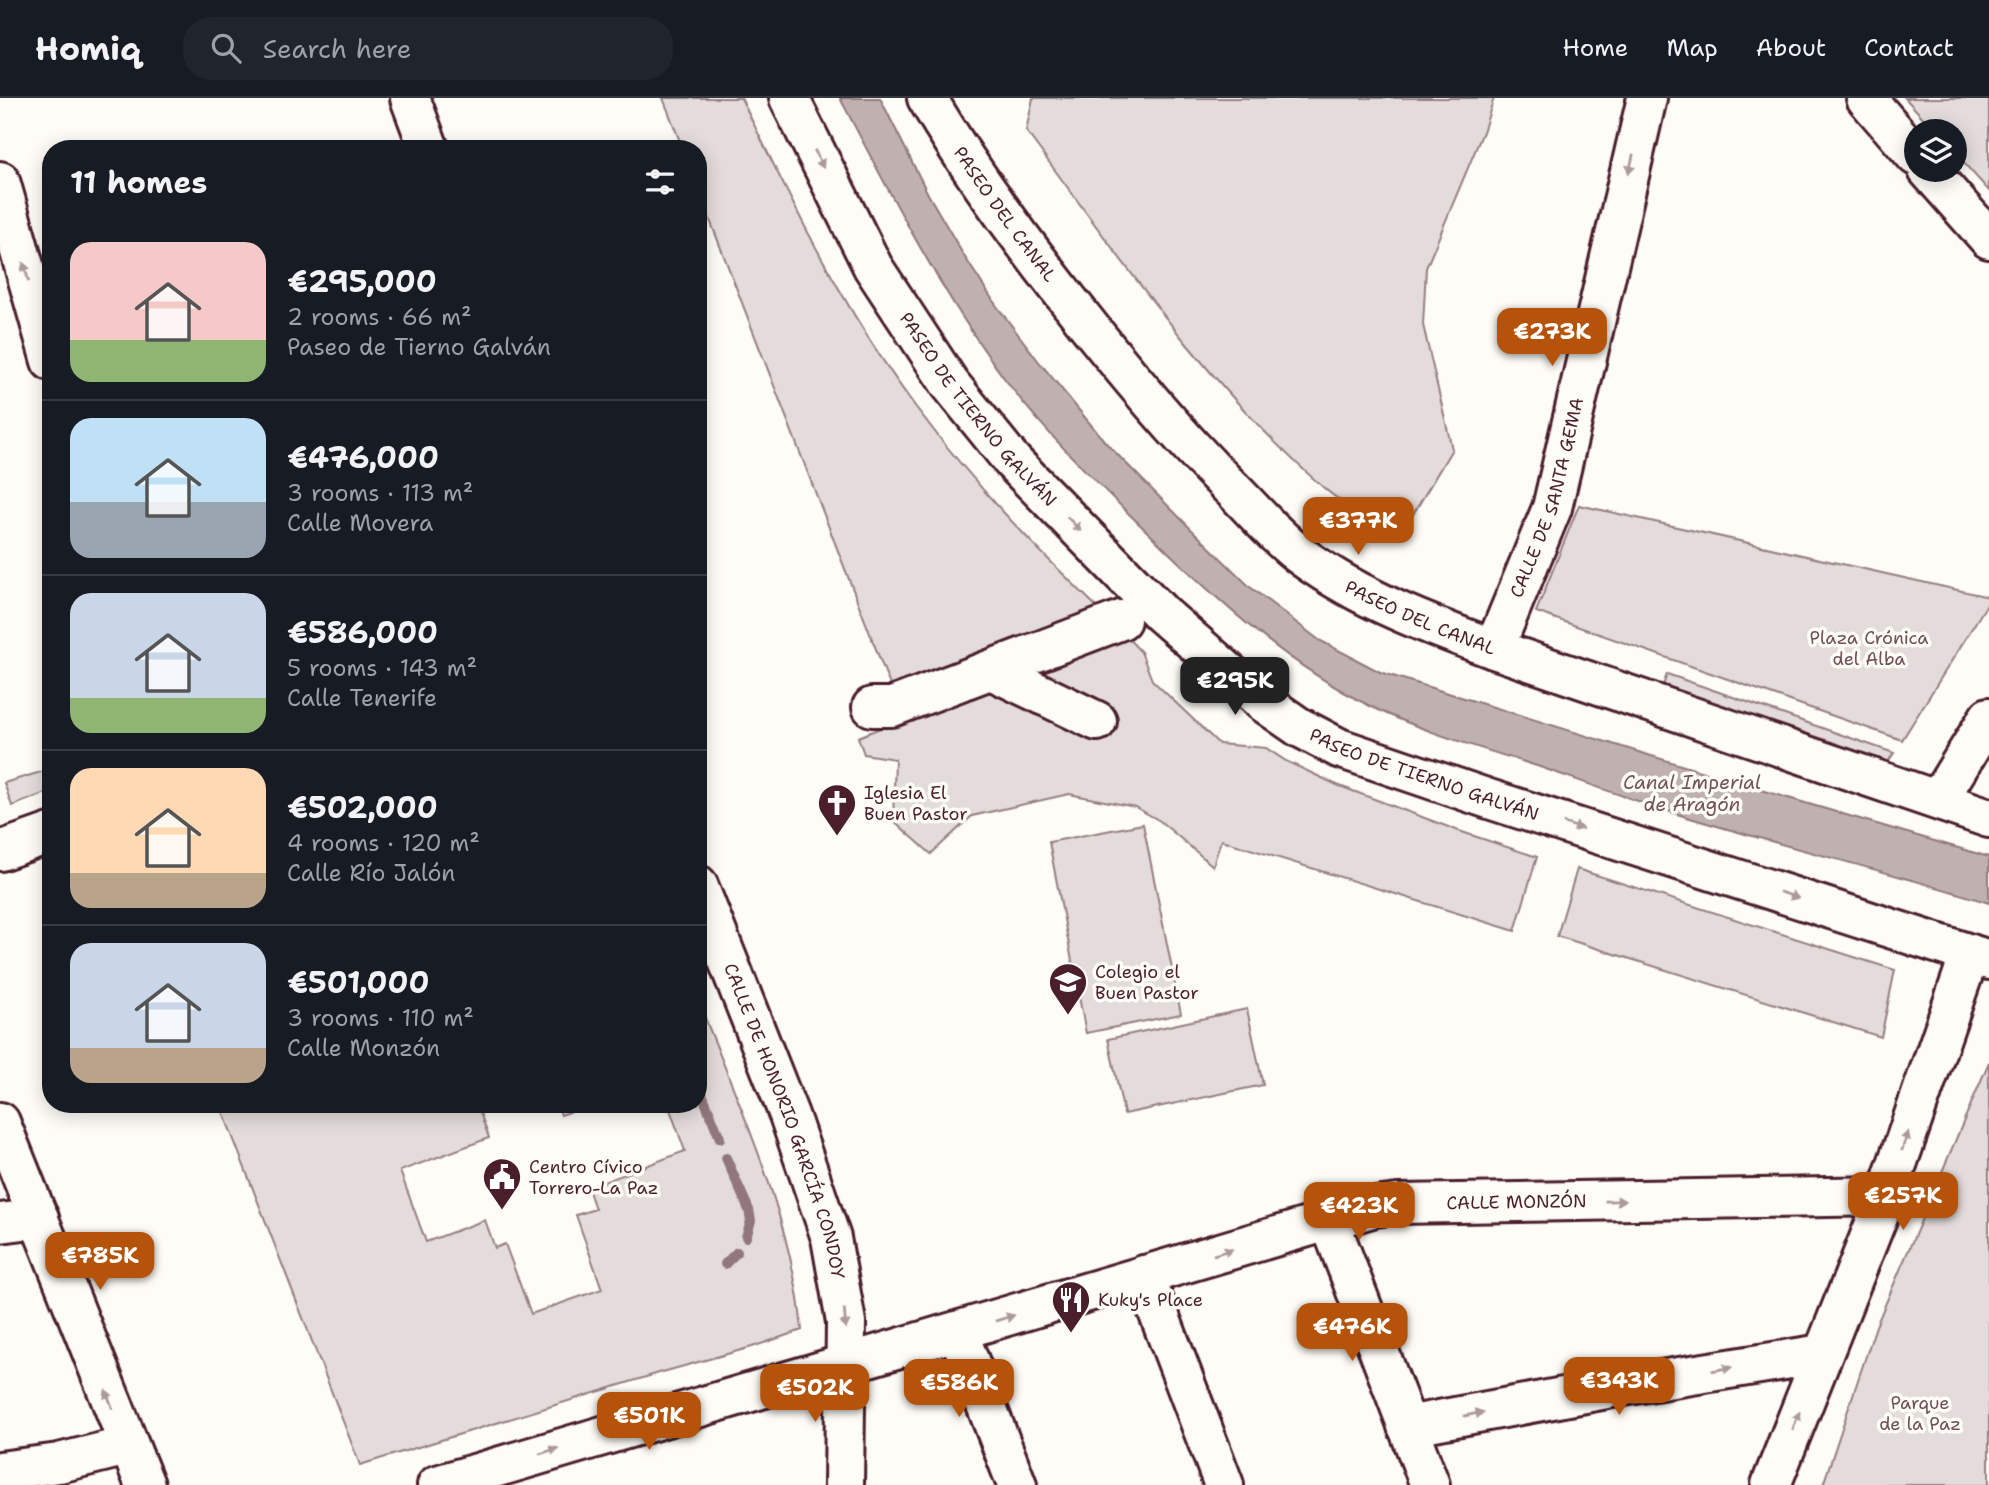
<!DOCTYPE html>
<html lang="en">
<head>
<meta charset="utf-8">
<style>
  :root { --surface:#171b24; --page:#20242c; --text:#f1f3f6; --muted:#9ea1a6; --line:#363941; --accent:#b45309 }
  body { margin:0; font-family:"Shantell Sans",sans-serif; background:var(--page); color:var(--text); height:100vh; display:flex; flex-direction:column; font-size:26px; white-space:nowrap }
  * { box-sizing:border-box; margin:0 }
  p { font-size:23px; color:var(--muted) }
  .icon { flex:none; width:38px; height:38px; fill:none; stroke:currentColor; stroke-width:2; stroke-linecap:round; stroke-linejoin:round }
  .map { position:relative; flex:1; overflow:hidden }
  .details { position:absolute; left:42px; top:42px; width:665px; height:973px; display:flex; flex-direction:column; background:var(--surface); border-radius:28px; box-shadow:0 4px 18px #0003 }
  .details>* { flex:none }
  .buttons { position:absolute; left:1904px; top:21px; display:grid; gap:14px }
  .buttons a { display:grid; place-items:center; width:63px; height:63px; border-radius:50%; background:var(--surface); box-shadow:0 4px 18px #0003; font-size:35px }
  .price { position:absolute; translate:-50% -60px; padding:0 16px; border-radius:14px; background:var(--accent); color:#fff; font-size:23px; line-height:46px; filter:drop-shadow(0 2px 4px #0008) }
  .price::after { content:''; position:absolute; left:50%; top:42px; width:21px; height:16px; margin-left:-10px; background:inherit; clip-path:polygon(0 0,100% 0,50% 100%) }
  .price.on { background:#222; color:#fff }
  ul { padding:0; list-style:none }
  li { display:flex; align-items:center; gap:21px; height:175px; padding:0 28px }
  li+li { border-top:2px solid var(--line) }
  li span { display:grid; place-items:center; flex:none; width:196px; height:140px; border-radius:21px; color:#555 }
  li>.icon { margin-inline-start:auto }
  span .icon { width:84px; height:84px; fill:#fffc; stroke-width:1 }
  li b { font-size:30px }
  h2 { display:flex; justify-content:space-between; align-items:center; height:84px; padding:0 28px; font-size:30px }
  header { display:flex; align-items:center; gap:42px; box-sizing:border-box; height:98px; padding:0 35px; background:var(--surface); border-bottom:2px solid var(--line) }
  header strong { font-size:33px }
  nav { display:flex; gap:38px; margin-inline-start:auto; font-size:24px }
  .search { width:490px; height:63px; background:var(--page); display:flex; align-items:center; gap:18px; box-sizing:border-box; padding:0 24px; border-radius:28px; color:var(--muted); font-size:26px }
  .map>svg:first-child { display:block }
  .green { fill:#e3dcda; stroke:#967e82; stroke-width:2 }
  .water { fill:#c0b1b1; stroke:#91777b; stroke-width:2 }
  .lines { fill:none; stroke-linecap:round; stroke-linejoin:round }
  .stream { stroke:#91777b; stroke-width:10 }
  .street-casing { stroke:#4a1f2b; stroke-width:44 }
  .secondary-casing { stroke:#4a1f2b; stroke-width:44 }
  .street { stroke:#fdfcf7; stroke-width:38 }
  .secondary { stroke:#fdfcf7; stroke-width:38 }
  .oneway { fill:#ac999b }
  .labels { text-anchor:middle; stroke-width:7; stroke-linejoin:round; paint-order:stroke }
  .street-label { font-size:18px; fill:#4a1f2b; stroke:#fdfcf7 }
  .park-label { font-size:18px; fill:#704e57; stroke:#fdfcf7 }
  .poi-label { font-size:18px; fill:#4a1f2b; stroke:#fdfcf7; text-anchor:start }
  .water-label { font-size:19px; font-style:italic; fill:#73525a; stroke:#fdfcf7 }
</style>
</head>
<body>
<header>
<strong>Homiq</strong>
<div class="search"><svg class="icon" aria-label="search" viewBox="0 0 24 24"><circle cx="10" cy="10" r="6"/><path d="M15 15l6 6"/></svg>Search here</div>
<nav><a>Home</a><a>Map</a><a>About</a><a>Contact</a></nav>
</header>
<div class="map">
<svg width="1989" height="1387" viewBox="0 0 1989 1387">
  <rect width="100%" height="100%" fill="#fdfcf7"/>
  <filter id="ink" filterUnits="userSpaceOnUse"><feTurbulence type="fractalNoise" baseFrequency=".0143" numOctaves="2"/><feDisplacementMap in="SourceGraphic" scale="14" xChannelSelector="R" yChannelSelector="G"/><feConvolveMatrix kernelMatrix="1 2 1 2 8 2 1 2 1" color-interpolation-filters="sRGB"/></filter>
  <g filter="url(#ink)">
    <g class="green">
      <path d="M663,0H741C793,107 844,213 915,308C957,364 1002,415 1051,464C1081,494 1112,523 1141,554L1152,582L1219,646L1266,650L1286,663L1337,687L1459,733L1537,759L1515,833L1221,742L1213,768L1160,723L1135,709L1069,696L972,718L931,756L893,722L895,661L864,656L858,639L903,621L698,91V51H683Z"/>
      <path d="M1033,0H1494L1483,34L1426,170L1423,227L1452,351L1399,440C1374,424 1346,409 1324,390C1207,288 1118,157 1026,33Z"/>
      <polygon points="1905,0 1989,0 1989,93 1955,55 1955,33 1935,33"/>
      <polygon points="1579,407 1989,499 1989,503 1902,642 1536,514"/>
      <polygon points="1667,576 1894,655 1885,668 1662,591"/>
      <polygon points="51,671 51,693 12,708 4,685"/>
      <polygon points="1143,726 1181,916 1086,935 1049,744"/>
      <polygon points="1577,771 1895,872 1881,939 1557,838"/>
      <path d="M698,902C740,1010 791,1116 802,1232L752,1249L659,1275L360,1367L220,1006H477L489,1040L400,1073L426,1144L485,1122L495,1150L505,1146L531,1216L602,1191L576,1117L595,1111L588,1090L685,1053L668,1006H698Z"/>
      <polygon points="1247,911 1263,987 1124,1016 1108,941"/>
      <polygon points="1989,964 1989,1387 1823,1387 1876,1228"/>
      <polygon points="557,1006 593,1006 561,1017"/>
    </g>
    <path class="water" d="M840,0H880L928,96L964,158L996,207L1040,265L1106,345L1191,431L1250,489L1319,542L1380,574L1768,694L1989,759V805C1886,772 1780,748 1677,716C1630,701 1583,684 1537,668C1481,650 1423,634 1370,608C1292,569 1228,512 1166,452C1110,397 1051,343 1004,280C940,193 890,96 840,0Z"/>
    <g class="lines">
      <g class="stream">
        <polyline points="698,986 720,1040"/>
        <polyline points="726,1060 749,1112 751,1123 746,1139"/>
        <polyline points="725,1166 737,1154"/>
      </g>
      <g class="street-casing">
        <g id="street">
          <polyline points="410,0 429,51"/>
          <polyline points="1866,0 1916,58"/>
          <polyline points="1928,72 1989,141"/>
          <polyline points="0,83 51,263"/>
          <path id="s1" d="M1494,551L1552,410L1647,0"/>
          <polyline points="991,572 1097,623"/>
          <polyline points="872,609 892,609 1121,522"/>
          <polyline points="0,753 51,735"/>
          <path id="s2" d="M698,787L789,1017L831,1140L846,1224L844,1387"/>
          <polyline points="1329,1122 1430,1387"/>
          <polyline points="0,1125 39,1120"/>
          <polyline points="1144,1177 1224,1387"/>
          <polyline points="958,1234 1017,1387"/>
          <polyline points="1407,1328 1617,1289 1822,1256"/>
          <polyline points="0,1373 59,1365 127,1348"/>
          <path id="s3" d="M437,1387L1375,1109L1398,1106L1886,1098"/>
        </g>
      </g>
      <g class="secondary-casing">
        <g id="secondary">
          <path id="s4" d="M789,0L873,169L950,286L1013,364L1162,516L1263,604L1299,629L1339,650L1489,701L1989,862"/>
          <path id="s5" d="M927,0C969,72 1018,138 1069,203C1119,267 1171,330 1228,387C1253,411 1276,440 1304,460C1362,502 1429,527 1494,551L1989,720"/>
          <polyline points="1938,702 1989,619"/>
          <polyline points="0,1024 145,1387"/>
          <polyline points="1771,1387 1886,1098 1970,856"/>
        </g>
      </g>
      <use href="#street" class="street"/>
      <use href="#secondary" class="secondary"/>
    </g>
    <defs><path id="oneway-solid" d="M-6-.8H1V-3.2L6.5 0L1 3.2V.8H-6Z" transform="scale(1.75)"/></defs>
    <g class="oneway">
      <use href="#oneway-solid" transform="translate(819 61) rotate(64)"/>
      <use href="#oneway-solid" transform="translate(1631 66) rotate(103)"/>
      <use href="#oneway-solid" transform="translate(26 174) rotate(-106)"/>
      <use href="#oneway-solid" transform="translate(1074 426) rotate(46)"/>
      <use href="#oneway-solid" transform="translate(1573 728) rotate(18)"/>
      <use href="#oneway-solid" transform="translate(1789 797) rotate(18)"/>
      <use href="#oneway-solid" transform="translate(1905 1043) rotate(-71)"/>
      <use href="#oneway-solid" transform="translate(1615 1103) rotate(-1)"/>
      <use href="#oneway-solid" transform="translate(1223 1154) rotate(-17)"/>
      <use href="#oneway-solid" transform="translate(1005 1220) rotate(-17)"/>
      <use href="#oneway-solid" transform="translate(845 1221) rotate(86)"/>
      <use href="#oneway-solid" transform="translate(1722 1271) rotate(-10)"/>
      <use href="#oneway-solid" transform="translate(109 1301) rotate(-111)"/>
      <use href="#oneway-solid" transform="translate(1474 1316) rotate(-11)"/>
      <use href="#oneway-solid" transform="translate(1796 1323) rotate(-69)"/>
      <use href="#oneway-solid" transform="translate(549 1353) rotate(-17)"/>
    </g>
  </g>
  <defs>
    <g id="church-pin" transform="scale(2.0125)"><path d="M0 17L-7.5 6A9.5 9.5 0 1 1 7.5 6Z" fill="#4a1f2b" stroke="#fdfcf7"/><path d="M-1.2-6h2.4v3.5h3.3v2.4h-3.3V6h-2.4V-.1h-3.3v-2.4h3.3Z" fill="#fff"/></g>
    <g id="school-pin" transform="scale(2.0125)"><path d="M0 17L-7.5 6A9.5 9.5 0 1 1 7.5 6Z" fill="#4a1f2b" stroke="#fdfcf7"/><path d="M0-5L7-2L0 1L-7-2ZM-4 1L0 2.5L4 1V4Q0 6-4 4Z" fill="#fff"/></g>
    <g id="civic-pin" transform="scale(2.0125)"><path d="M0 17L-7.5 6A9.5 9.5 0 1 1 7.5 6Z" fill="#4a1f2b" stroke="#fdfcf7"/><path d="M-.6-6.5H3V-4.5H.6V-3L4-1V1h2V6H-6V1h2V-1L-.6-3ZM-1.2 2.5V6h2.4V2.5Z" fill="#fff"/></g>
    <g id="restaurant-pin" transform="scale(2.0125)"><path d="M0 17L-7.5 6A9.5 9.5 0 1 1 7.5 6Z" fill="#4a1f2b" stroke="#fdfcf7"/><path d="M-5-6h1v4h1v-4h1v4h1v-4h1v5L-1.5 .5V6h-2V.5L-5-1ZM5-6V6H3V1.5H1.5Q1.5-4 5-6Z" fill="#fff"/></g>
  </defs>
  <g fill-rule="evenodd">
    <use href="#church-pin" x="837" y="705"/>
    <use href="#school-pin" x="1068" y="884"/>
    <use href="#civic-pin" x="502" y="1079"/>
    <use href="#restaurant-pin" x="1071" y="1202"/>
  </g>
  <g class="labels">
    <g class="street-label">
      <text dy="6" stroke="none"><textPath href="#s5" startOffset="140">PASEO DEL CANAL</textPath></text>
      <text dy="6" stroke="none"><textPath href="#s4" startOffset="366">PASEO DE TIERNO GALVÁN</textPath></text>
      <text dy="6" stroke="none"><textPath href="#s1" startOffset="161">CALLE DE SANTA GEMA</textPath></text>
      <text dy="6" stroke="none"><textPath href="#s5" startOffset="728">PASEO DEL CANAL</textPath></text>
      <text dy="6" stroke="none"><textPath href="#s4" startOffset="954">PASEO DE TIERNO GALVÁN</textPath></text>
      <text dy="6" stroke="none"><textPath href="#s2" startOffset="252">CALLE DE HONORIO GARCÍA CONDOY</textPath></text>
      <text dy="6" stroke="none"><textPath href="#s3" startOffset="1120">CALLE MONZÓN</textPath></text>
    </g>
    <g class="park-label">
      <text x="1869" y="546">Plaza Crónica<tspan x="1869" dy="21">del Alba</tspan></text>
      <text x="1920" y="1311">Parque<tspan x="1920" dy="21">de la Paz</tspan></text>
    </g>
    <g class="poi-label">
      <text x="864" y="701">Iglesia El<tspan x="864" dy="21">Buen Pastor</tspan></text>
      <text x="1095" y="880">Colegio el<tspan x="1095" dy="21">Buen Pastor</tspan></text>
      <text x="529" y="1075">Centro Cívico<tspan x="529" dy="21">Torrero-La Paz</tspan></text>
      <text x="1098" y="1208">Kuky's Place</text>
    </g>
    <g class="water-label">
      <text x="1692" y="691">Canal Imperial<tspan x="1692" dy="22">de Aragón</tspan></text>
    </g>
  </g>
</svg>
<div class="buttons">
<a><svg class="icon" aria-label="layers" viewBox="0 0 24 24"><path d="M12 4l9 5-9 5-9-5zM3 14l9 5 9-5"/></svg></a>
</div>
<b class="price" style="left:1552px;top:270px">€273K</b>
<b class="price" style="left:1358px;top:459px">€377K</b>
<b class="price on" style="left:1235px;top:619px">€295K</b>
<b class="price" style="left:1903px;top:1134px">€257K</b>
<b class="price" style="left:1359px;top:1144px">€423K</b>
<b class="price" style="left:100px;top:1194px">€785K</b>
<b class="price" style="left:1352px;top:1265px">€476K</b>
<b class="price" style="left:1619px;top:1319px">€343K</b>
<b class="price" style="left:959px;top:1321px">€586K</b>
<b class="price" style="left:815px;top:1326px">€502K</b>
<b class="price" style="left:649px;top:1354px">€501K</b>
<section class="details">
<h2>11 homes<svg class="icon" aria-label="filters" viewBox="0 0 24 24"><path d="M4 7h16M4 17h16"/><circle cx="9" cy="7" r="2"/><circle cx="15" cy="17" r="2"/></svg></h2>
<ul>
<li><span style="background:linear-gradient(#f6c9c9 70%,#8fb573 0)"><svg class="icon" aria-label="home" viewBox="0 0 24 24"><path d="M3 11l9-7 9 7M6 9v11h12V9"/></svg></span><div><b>€295,000</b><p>2 rooms · 66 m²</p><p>Paseo de Tierno Galván</p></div></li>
<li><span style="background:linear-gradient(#bfe0f5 60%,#9aa5b1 0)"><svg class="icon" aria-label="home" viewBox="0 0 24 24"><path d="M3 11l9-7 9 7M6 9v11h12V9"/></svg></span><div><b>€476,000</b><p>3 rooms · 113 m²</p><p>Calle Movera</p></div></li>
<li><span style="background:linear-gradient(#c9d6e8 75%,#8fb573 0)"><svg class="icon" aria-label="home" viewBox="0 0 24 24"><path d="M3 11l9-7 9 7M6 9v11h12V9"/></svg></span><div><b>€586,000</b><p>5 rooms · 143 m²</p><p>Calle Tenerife</p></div></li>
<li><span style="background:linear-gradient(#ffd9b3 75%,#b9a48a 0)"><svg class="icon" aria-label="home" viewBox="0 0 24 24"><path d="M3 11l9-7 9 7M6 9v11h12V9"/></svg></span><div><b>€502,000</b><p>4 rooms · 120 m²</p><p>Calle Río Jalón</p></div></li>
<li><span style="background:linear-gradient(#c9d6e8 75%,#b9a48a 0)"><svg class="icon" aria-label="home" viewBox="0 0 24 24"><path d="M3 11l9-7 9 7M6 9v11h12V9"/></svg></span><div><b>€501,000</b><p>3 rooms · 110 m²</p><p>Calle Monzón</p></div></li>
</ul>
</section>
</div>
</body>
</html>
